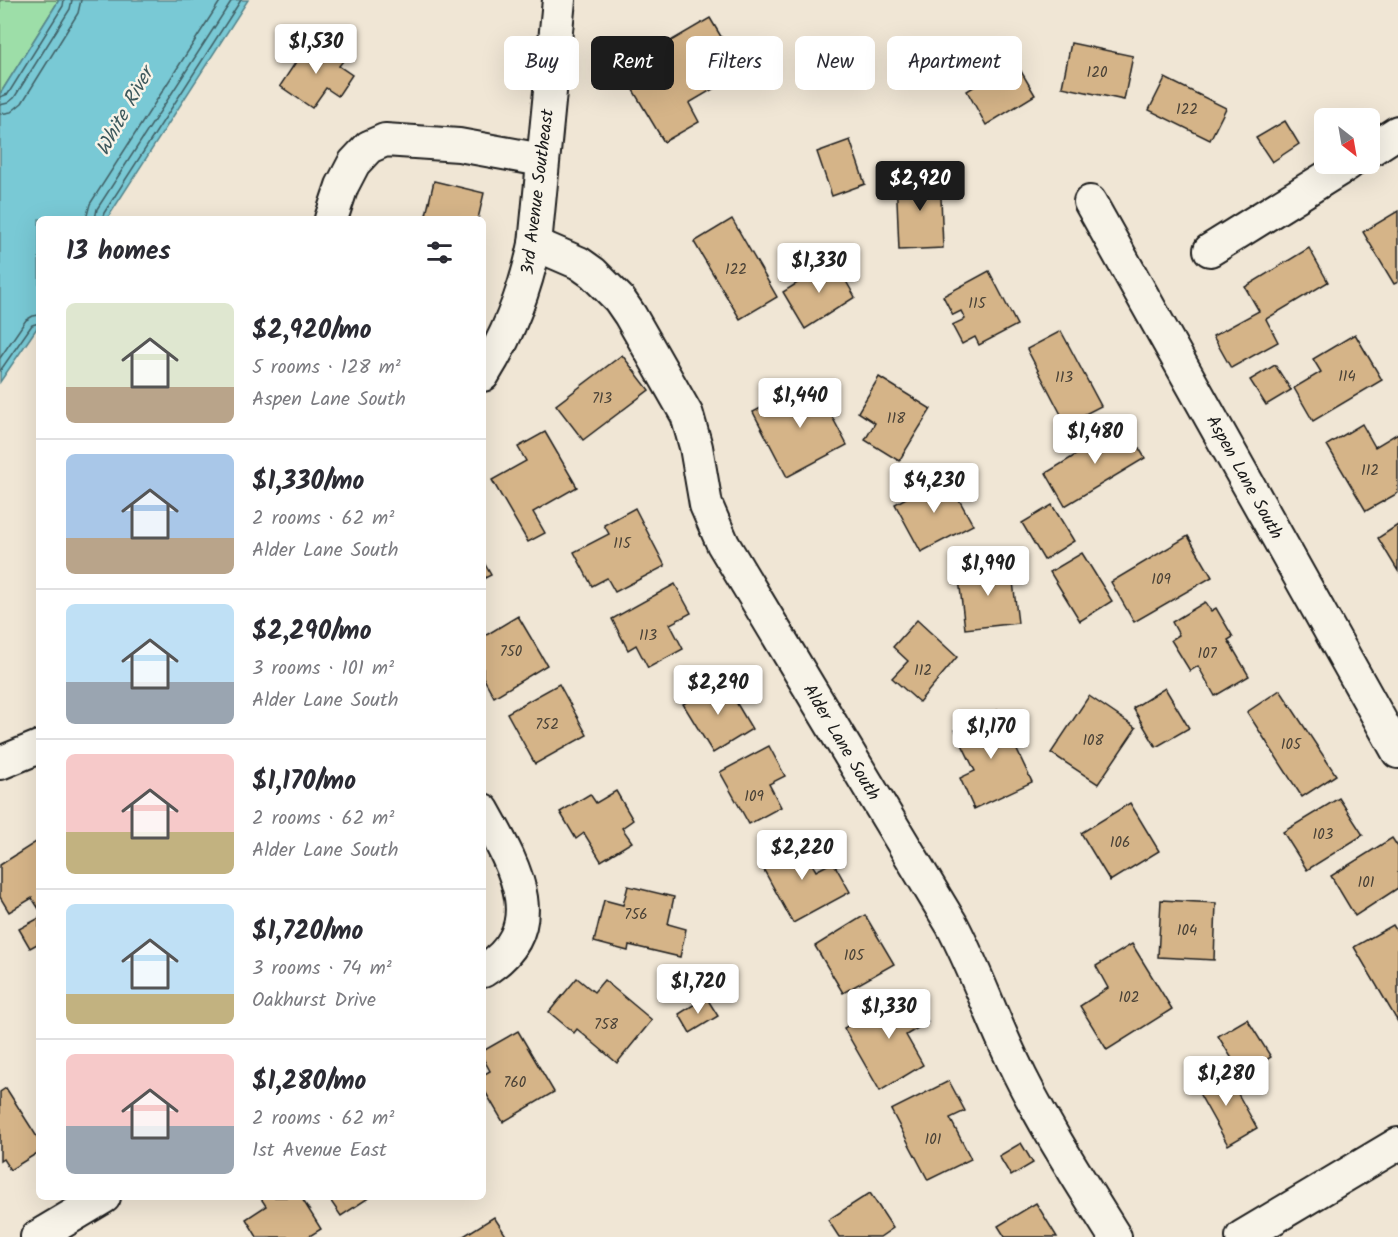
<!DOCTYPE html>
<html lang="en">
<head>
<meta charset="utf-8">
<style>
  :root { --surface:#fff; --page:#f7f7f7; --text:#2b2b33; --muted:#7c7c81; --line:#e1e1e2; --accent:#1c1c1c }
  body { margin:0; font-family:Kalam,sans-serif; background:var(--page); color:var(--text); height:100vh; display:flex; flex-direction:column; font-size:22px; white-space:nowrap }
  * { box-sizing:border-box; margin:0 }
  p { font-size:20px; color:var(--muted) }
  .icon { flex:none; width:33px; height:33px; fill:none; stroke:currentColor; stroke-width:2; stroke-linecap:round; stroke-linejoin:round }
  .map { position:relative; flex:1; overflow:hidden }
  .panel { position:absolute; left:36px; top:216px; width:450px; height:984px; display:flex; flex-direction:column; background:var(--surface); border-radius:9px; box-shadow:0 6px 24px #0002 }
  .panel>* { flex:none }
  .hud { position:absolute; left:504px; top:36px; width:570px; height:54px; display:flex; gap:12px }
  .needle { width:39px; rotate:149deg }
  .fabs { position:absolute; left:1314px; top:108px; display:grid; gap:12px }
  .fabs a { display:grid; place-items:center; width:66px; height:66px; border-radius:9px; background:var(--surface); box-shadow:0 6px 24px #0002; font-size:30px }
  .price { position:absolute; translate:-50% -51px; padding:0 14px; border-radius:6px; background:#fff; color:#222; font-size:20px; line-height:39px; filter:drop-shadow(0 2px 3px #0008) }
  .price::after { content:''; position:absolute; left:50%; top:36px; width:18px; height:14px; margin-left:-9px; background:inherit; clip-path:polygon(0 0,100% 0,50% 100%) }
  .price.on { background:var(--accent); color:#fff }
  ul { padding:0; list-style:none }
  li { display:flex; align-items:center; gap:18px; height:150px; padding:0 30px }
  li+li { border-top:2px solid var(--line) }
  li span { display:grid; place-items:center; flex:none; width:168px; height:120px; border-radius:9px; color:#555 }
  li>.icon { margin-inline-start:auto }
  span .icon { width:72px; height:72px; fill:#fffc; stroke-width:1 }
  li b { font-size:26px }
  h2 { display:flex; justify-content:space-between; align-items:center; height:72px; padding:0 30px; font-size:26px }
  .tag { padding:0 21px; border-radius:9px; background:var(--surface); box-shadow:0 6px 24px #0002; font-size:21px; line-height:54px }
  .tag.on { background:var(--accent); color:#fff }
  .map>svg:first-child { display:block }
  .green { fill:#9ddea8; stroke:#5c7d62; stroke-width:1.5 }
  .water { fill:#79c9d5; stroke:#54848b; stroke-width:1.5 }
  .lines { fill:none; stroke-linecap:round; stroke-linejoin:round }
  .shore { stroke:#416166; stroke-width:1.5 }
  .building { fill:#d5b488; stroke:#1c1c1c; stroke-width:1.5 }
  .minor-casing { stroke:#1c1c1c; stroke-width:36 }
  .minor { stroke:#f7f3e8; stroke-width:32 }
  .labels { text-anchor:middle; stroke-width:5; stroke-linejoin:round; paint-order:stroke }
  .number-label { font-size:15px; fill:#4a4237 }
  .street-label { font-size:18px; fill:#1c1c1c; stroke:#f7f3e8 }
  .water-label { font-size:20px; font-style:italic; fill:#3d595d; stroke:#f7f3e8 }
</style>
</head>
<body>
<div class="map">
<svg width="1398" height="1237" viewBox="0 0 1398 1237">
  <rect width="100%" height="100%" fill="#f0e6d5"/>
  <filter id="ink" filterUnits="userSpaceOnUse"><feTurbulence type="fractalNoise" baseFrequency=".0167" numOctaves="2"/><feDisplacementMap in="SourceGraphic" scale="12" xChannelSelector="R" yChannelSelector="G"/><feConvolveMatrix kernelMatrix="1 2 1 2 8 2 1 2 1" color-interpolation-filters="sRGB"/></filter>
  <g filter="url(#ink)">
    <polygon class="green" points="0,0 59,0 0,94"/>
    <polygon class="water" points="59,0 248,0 107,219 39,219 39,325 0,382 0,94"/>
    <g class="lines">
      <g class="shore">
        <polyline points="0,97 8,94 63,6 64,0"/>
        <polyline points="0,105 8,103 14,98 70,9 72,0"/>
        <polyline points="0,114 11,112 22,103 78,13 81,0"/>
        <polyline points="86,219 90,204 221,0"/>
        <polyline points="95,219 97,209 232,0"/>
        <polyline points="102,219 104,213 241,0"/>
        <polyline points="0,358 26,320 33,316 39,315"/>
        <polyline points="0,371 32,325 39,323"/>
      </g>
    </g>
    <g class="building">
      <polygon points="710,18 742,72 689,103 699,122 664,142 621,70"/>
      <polygon points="311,39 343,61 339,66 352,75 338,96 326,88 312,108 280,86"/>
      <polygon points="1071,43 1133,56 1124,100 1062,87"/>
      <polygon points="1015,61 1035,95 986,125 967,91"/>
      <polygon points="1165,78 1226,108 1210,140 1149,110"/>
      <polygon points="1285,121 1299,144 1272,162 1256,138"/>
      <polygon points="850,140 865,184 832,196 817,152"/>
      <polygon points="940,173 943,248 899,250 896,175"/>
      <polygon points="434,181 484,193 478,219 425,219"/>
      <polygon points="1398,211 1398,282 1394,284 1363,232"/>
      <polygon points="732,219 777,297 740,319 694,242"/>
      <polygon points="1309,248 1328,282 1266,319 1278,342 1231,368 1213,336 1259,311 1245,287"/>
      <polygon points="834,260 855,297 805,329 783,292"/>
      <polygon points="989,271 1017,325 979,345 975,337 962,344 952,325 965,319 961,311 953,315 943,296"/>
      <polygon points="1061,331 1101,406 1066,424 1027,349"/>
      <polygon points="1355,334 1382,380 1313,421 1294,388 1321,372 1313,359"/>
      <polygon points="622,355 649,390 583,440 556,405"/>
      <polygon points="1275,365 1291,390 1266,405 1250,380"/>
      <polygon points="879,377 931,409 899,461 865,440 875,423 858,412"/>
      <polygon points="813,381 847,445 787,477 753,412"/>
      <polygon points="1362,424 1375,447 1398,433 1398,493 1366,511 1327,445"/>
      <polygon points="1125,425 1145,458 1065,506 1046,473"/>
      <polygon points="545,432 577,487 533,512 545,533 528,542 492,480 526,461 518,447"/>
      <polygon points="946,476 973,525 921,552 895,504"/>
      <polygon points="1052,505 1074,541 1044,560 1022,523"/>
      <polygon points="635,508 665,566 615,592 607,578 592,586 574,552 609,534 604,525"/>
      <polygon points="1398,525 1398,571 1378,538"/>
      <polygon points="1188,536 1212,577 1134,622 1111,582"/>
      <polygon points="1082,553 1112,601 1080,621 1050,572"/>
      <polygon points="483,561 491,575 483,579"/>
      <polygon points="1011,565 1018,623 965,629 958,571"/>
      <polygon points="675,584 691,613 670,624 683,649 648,668 636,645 628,650 612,619"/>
      <polygon points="1205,602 1211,611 1216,608 1233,637 1228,640 1249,676 1215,696 1198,666 1190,671 1171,640 1179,635 1172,622"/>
      <polygon points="518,616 547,665 494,697 483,677 483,637"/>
      <polygon points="917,620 957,657 919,702 892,678 908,661 893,647"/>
      <polygon points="723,680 752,729 713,753 683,704"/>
      <polygon points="559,684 587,735 535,764 507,713"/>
      <polygon points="1165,688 1189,728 1156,747 1133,708"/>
      <polygon points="1280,690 1336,775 1302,797 1247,712"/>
      <polygon points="1089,696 1136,728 1098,784 1051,753"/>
      <polygon points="998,710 1032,782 974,809 960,778 975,771 955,730"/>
      <polygon points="769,746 785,776 769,784 781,807 749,824 720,772"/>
      <polygon points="616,791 633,820 622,828 632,842 601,861 584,833 576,839 560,812 590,794 596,803"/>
      <polygon points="1339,798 1363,835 1307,870 1283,832"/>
      <polygon points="1130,803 1159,851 1110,881 1081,833"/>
      <polygon points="1392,838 1398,847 1398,888 1355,916 1331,876"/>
      <polygon points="39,840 39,909 32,898 9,912 0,897 0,865"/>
      <polygon points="798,840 816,871 833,862 850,892 793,923 759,861"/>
      <polygon points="628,886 674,897 668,924 686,929 680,957 629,945 628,951 594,942 604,900 623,905"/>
      <polygon points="1161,900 1216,903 1214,960 1158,957"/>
      <polygon points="865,915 894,964 843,993 815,946"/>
      <polygon points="39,918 39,943 30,948 19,929"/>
      <polygon points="1393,925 1398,933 1398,1022 1354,947"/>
      <polygon points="1132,944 1172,1009 1107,1050 1080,1006 1108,988 1096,966"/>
      <polygon points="577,978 594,992 604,980 652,1020 617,1063 577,1029 574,1033 549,1012"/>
      <polygon points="909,990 928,1022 906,1035 923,1065 880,1091 844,1028"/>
      <polygon points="706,997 718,1016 690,1033 679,1014"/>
      <polygon points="1247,1019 1271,1057 1242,1075 1218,1036"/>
      <polygon points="518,1031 554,1092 503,1122 483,1088 483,1075 490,1071 483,1058 483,1051"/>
      <polygon points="1224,1069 1257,1128 1228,1145 1195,1086"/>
      <polygon points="949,1081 965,1111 950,1118 971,1159 928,1180 891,1110"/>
      <polygon points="6,1088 39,1140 39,1152 10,1170 3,1159 0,1161 0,1092"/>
      <polygon points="1021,1143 1033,1163 1011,1176 999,1156"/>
      <polygon points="870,1193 893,1228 880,1237 839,1237 828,1220"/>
      <polygon points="260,1197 301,1197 321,1229 308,1237 257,1237 246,1219 266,1206"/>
      <polygon points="328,1197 370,1197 341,1216"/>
      <polygon points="1036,1203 1057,1237 1005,1237 998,1226"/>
      <polygon points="494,1217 507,1237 462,1237"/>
    </g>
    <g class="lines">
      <g class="minor-casing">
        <g id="minor">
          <polyline points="1370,150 1398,132"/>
          <polyline points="1090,202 1398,752"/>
          <polyline points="331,219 342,186 354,163 369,147 385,140 459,145 542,160"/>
          <path d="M535,244L579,263L593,273L619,299L630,315L687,415L696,447L706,505L723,544L952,925C975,969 991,1015 1012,1059C1041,1121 1079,1179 1115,1237"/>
          <polyline points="1210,250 1348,164"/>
          <path d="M483,375C509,334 525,291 535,244L559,0"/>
          <polyline points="0,763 39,747"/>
          <path d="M483,810C513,864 553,928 483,971"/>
          <polyline points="37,1237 104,1197"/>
          <polyline points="1242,1237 1398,1144"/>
        </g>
      </g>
      <use href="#minor" class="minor"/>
    </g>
  </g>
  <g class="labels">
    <g class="number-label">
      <text x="1097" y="77">120</text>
      <text x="1187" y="114">122</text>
      <text x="736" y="274">122</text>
      <text x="977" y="308">115</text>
      <text x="1347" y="381">114</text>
      <text x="1064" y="382">113</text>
      <text x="602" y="403">713</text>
      <text x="896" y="423">118</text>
      <text x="1370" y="475">112</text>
      <text x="622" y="548">115</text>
      <text x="1161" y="584">109</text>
      <text x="648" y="640">113</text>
      <text x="511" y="656">750</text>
      <text x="1207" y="658">107</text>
      <text x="923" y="675">112</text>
      <text x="547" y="729">752</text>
      <text x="1093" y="745">108</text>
      <text x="1291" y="749">105</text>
      <text x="754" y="801">109</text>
      <text x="1323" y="839">103</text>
      <text x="1120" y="847">106</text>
      <text x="1366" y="887">101</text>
      <text x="636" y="919">756</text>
      <text x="1187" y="935">104</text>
      <text x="854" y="960">105</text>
      <text x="1129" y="1002">102</text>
      <text x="606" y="1029">758</text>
      <text x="515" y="1087">760</text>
      <text x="933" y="1144">101</text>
    </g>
    <g class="street-label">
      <text transform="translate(537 192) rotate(-83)" y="6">3rd Avenue Southeast</text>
      <text transform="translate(1245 477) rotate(61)" y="6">Aspen Lane South</text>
      <text transform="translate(842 742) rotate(59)" y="6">Alder Lane South</text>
    </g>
    <g class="water-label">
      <text transform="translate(124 111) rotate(-61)" y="7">White River</text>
    </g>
  </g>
</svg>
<div class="fabs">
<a><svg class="needle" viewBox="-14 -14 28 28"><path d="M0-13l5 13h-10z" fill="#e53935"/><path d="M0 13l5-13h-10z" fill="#7c7c81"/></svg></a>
</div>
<b class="price" style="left:316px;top:75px">$1,530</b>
<b class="price on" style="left:920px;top:212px">$2,920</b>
<b class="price" style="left:819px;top:294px">$1,330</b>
<b class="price" style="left:800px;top:429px">$1,440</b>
<b class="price" style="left:1095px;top:465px">$1,480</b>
<b class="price" style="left:934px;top:514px">$4,230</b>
<b class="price" style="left:988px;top:597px">$1,990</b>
<b class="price" style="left:718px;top:716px">$2,290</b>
<b class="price" style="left:991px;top:760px">$1,170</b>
<b class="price" style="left:802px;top:881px">$2,220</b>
<b class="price" style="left:698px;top:1015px">$1,720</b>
<b class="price" style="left:889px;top:1040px">$1,330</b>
<b class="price" style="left:1226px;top:1107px">$1,280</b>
<div class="hud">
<a class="tag">Buy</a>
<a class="tag on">Rent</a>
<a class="tag">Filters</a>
<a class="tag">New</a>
<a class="tag">Apartment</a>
</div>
<section class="panel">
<h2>13 homes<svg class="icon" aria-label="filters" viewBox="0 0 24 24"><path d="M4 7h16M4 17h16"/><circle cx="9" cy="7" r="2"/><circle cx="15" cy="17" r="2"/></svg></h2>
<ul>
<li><span style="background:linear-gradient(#dfe7d0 70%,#b9a48a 0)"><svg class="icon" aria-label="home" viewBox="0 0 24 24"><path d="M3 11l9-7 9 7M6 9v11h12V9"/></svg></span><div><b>$2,920/mo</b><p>5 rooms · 128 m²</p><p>Aspen Lane South</p></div></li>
<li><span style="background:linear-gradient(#a9c7e8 70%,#b9a48a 0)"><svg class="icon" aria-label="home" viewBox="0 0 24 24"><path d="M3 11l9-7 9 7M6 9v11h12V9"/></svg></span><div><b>$1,330/mo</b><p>2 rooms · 62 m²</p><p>Alder Lane South</p></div></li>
<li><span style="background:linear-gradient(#bfe0f5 65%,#9aa5b1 0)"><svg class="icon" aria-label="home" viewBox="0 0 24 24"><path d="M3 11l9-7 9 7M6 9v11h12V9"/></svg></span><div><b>$2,290/mo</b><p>3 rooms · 101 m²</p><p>Alder Lane South</p></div></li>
<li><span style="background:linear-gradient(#f6c9c9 65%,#c2b280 0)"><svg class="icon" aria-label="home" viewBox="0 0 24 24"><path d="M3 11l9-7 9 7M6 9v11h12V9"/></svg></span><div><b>$1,170/mo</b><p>2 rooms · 62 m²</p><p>Alder Lane South</p></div></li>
<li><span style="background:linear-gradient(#bfe0f5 75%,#c2b280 0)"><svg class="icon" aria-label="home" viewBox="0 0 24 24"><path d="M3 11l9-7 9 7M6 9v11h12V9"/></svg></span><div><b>$1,720/mo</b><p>3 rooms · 74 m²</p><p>Oakhurst Drive</p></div></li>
<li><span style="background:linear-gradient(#f6c9c9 60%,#9aa5b1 0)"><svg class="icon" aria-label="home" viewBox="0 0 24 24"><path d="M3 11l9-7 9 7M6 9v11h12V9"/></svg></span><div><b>$1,280/mo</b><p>2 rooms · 62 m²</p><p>1st Avenue East</p></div></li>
</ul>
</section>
</div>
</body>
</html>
